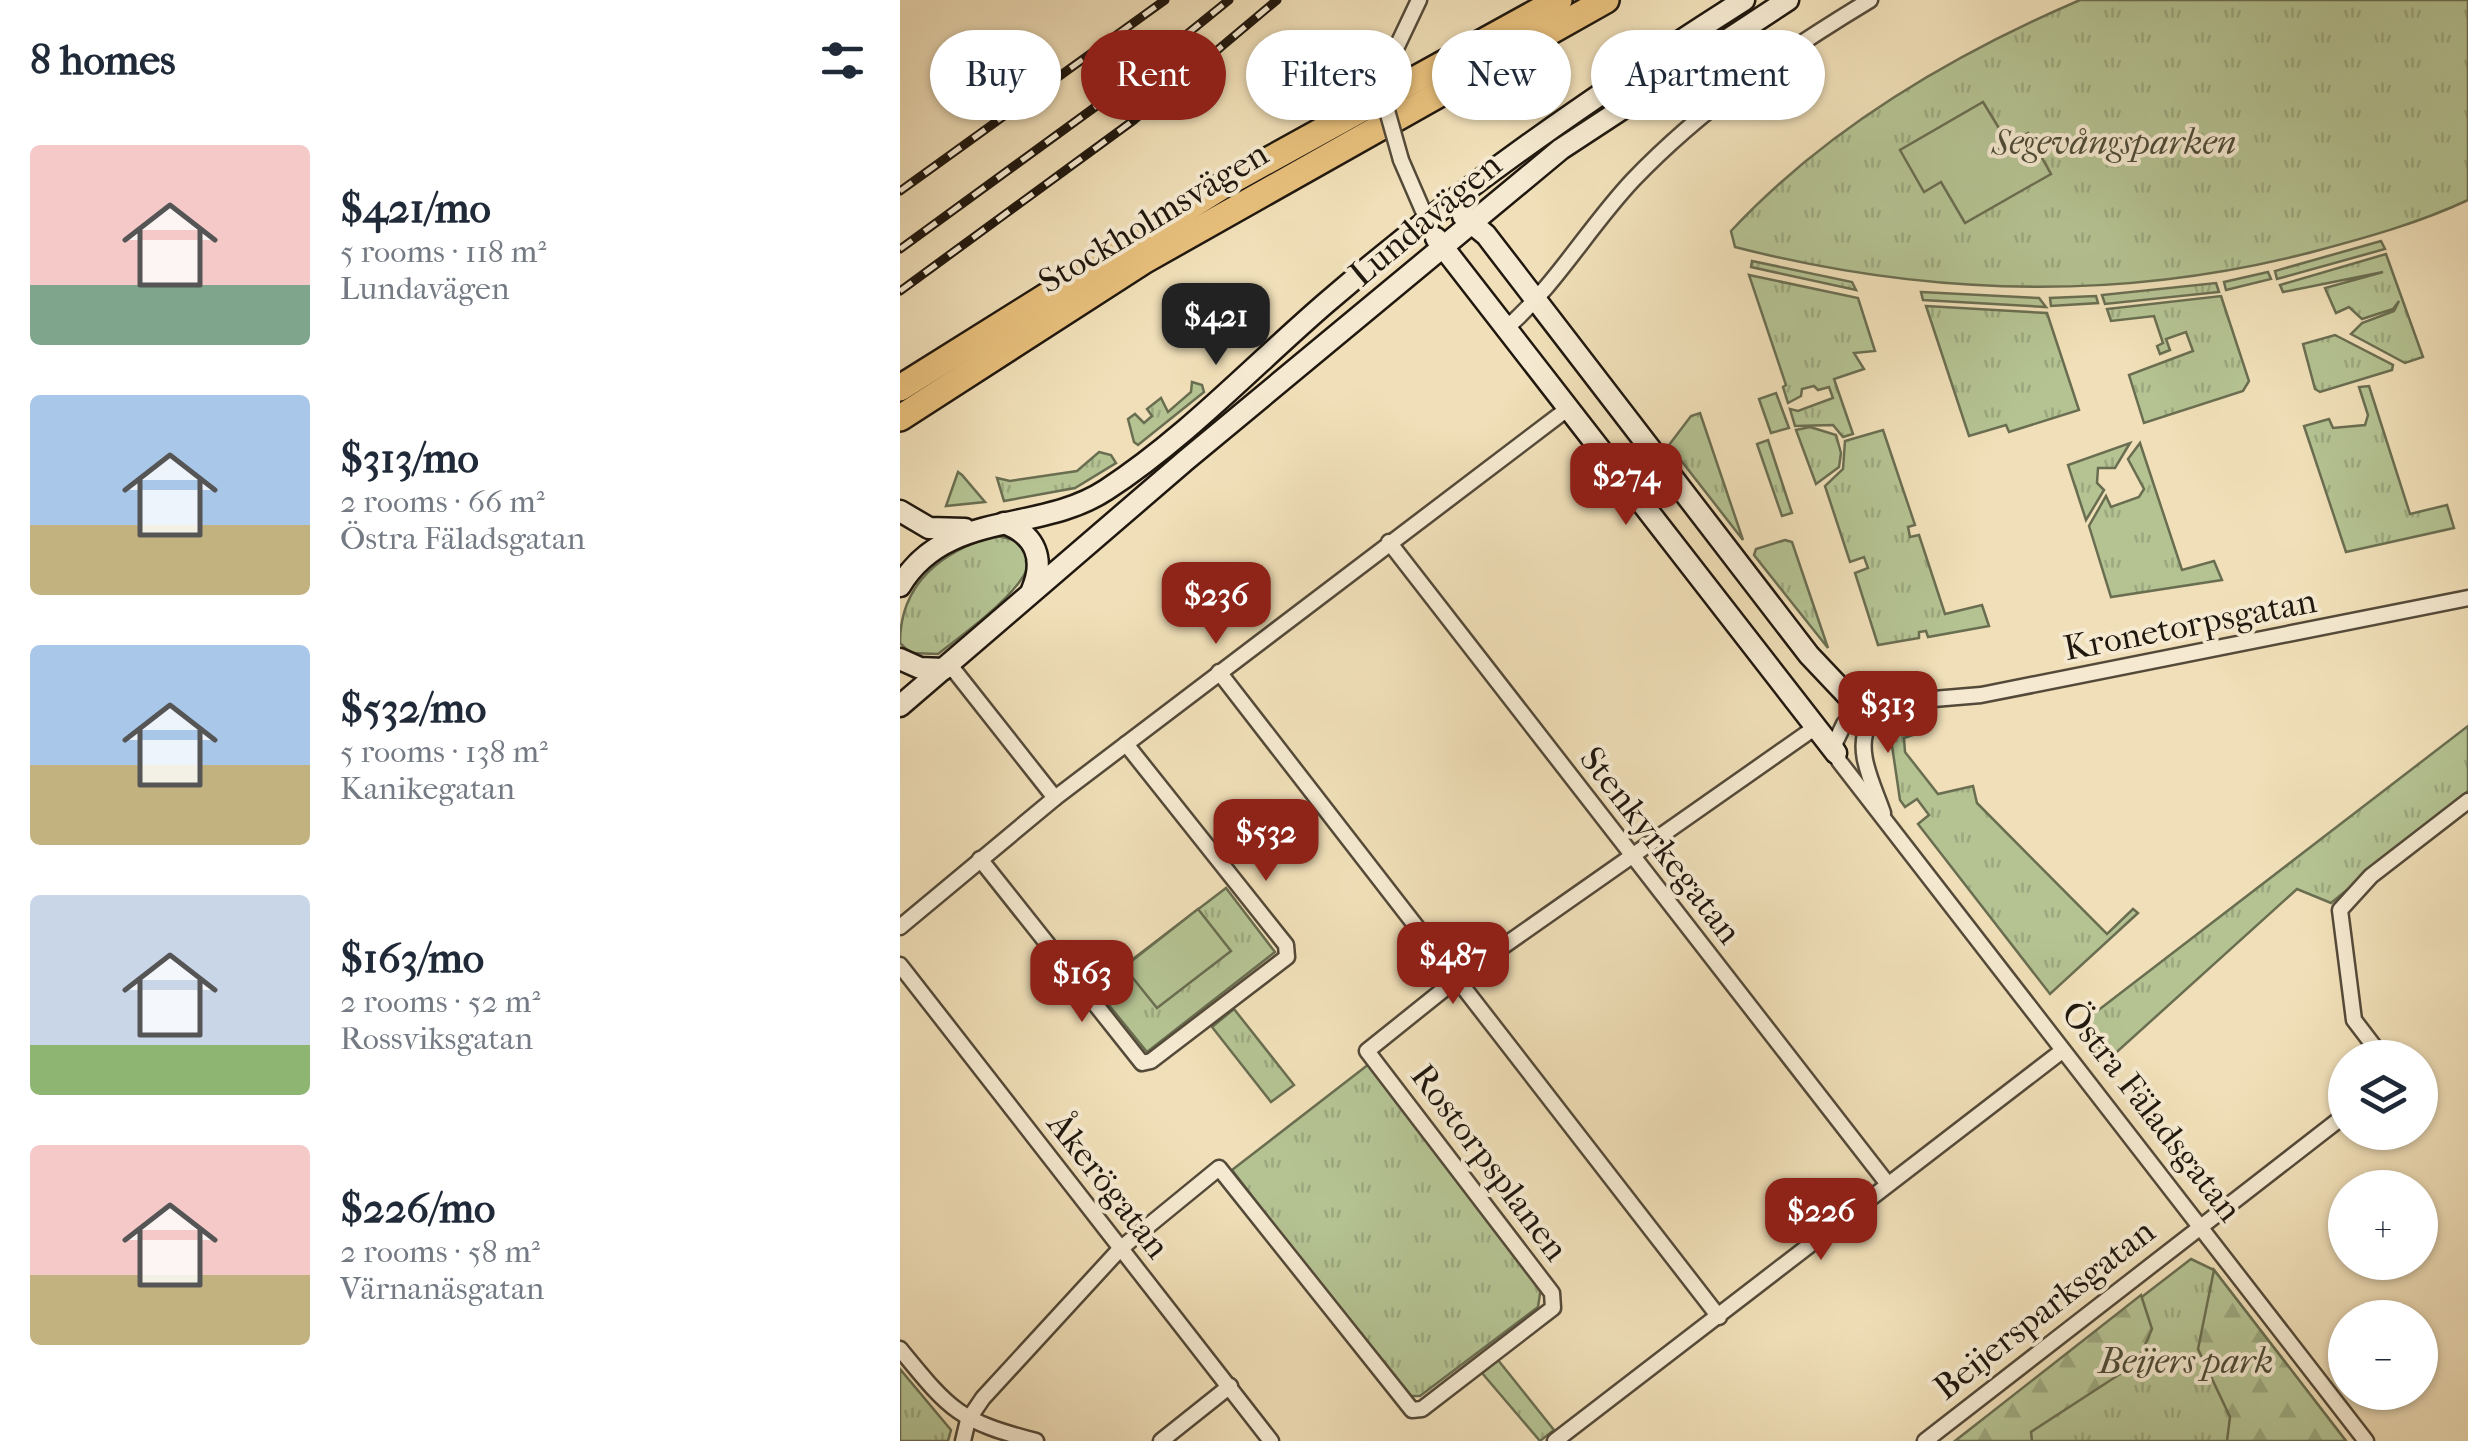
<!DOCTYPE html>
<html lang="en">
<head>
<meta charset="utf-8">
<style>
  :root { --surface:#fff; --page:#f2f2f3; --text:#1f2937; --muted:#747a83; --accent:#8f2418 }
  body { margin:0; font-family:"IM FELL French Canon",serif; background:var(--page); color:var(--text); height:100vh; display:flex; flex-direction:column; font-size:38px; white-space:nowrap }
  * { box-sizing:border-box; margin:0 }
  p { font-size:32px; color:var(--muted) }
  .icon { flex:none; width:55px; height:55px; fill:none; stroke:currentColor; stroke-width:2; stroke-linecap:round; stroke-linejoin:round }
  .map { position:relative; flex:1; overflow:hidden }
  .side { display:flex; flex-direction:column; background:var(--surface); width:900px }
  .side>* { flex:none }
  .top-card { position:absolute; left:30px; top:30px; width:950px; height:90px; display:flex; gap:20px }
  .tools { position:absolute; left:1428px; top:1040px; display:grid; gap:20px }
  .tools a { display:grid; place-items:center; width:110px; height:110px; border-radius:50%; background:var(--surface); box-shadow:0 2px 8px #0004; font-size:50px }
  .price { position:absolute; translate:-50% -85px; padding:0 22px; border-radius:20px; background:var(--accent); color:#fff; font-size:32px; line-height:65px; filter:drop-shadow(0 2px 5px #0008) }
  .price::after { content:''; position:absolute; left:50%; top:60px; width:30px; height:22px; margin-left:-15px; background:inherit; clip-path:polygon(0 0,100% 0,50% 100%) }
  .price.on { background:#222; color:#fff }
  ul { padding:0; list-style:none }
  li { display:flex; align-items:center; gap:30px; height:250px; padding:0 30px }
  li span { display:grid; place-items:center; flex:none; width:280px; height:200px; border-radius:10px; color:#555 }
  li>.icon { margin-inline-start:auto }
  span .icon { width:120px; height:120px; fill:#fffc; stroke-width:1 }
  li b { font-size:42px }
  h2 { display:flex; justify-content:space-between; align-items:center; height:120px; padding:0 30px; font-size:42px }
  .chip { padding:0 35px; border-radius:45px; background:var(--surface); box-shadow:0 2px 8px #0004; font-size:35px; line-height:90px }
  .chip.on { background:var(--accent); color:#fff }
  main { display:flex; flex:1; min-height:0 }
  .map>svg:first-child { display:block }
  .grass { fill:url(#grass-tufts); stroke:#6a6e51; stroke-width:2.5 }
  .forest { fill:url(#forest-firs); stroke:#6a6e51; stroke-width:2.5 }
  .garden { fill:#b5c393; stroke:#6a6e51; stroke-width:2.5 }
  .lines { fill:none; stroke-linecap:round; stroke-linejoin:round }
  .street-casing { stroke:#544a39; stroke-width:19 }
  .secondary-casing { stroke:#20180f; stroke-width:25 }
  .highway-casing { stroke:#20180f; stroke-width:30 }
  .street { stroke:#f5ead1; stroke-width:14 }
  .secondary { stroke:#f5ead1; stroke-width:20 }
  .highway { stroke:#e8c07c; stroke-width:25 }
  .rail-casing { stroke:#20180f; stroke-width:9 }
  .rail { stroke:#f5ead1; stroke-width:5; stroke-dasharray:15; stroke-linecap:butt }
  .street-bridge-casing { stroke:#544a39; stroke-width:19; stroke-linecap:butt }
  .street-bridge { stroke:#f5ead1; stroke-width:14 }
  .labels { text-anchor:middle; stroke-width:8; stroke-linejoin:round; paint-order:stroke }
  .park-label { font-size:35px; font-style:italic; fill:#4d4b37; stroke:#f5ead1 }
  .street-label { font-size:35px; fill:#20180f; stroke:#f5ead1 }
</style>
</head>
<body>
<main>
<section class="side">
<h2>8 homes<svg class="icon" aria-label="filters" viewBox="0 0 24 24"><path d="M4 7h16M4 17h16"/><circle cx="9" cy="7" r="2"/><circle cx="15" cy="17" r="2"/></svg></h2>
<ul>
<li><span style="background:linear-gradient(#f6c9c9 70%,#7fa58c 0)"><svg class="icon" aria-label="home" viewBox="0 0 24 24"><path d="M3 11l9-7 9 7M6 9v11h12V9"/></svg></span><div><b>$421/mo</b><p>5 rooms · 118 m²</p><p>Lundavägen</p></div></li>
<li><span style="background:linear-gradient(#a9c7e8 65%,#c2b280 0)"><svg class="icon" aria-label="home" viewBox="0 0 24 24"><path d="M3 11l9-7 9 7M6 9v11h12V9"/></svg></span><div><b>$313/mo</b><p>2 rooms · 66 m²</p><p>Östra Fäladsgatan</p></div></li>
<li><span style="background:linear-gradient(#a9c7e8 60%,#c2b280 0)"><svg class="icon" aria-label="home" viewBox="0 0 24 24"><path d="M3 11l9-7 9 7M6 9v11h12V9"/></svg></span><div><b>$532/mo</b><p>5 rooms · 138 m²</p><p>Kanikegatan</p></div></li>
<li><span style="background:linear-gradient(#c9d6e8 75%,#8fb573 0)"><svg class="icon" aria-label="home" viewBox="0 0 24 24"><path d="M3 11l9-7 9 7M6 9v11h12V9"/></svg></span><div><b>$163/mo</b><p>2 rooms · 52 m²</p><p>Rossviksgatan</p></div></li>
<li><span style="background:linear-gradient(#f6c9c9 65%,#c2b280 0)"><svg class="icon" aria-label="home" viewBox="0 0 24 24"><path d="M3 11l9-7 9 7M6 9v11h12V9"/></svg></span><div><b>$226/mo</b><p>2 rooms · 58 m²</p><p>Värnanäsgatan</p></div></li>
</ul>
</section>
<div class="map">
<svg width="1568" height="1441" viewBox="0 0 1568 1441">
  <defs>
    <pattern id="grass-tufts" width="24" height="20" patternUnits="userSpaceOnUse" patternTransform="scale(2.5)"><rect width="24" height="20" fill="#b5c393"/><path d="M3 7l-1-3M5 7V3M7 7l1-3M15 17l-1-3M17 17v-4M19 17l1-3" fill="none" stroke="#9ba77e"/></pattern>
    <pattern id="forest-firs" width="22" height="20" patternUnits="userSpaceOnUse" patternTransform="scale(2.5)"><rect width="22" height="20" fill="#b5c393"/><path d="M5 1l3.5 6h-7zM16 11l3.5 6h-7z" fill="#9ba77e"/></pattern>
  </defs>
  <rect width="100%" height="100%" fill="#f0dfb8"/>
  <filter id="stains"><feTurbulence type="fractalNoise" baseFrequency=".002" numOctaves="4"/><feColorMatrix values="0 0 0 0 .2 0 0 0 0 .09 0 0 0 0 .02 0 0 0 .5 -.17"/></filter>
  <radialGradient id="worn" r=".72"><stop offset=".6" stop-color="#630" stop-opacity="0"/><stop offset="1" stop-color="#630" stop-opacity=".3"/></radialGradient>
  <g class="grass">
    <path d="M1180,0H1568V200C1519,223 1468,237 1416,251C1222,302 1029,297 835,247L831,231C927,128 1052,55 1180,0Z"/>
    <polygon points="1481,241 1485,249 1377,279 1375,271"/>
    <polygon points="1486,254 1523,357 1505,363 1451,334 1462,323 1494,311 1499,301 1493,309 1462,319 1449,307 1436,313 1425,288 1483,272 1383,292 1380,285"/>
    <polygon points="852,261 952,282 956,290 851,267"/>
    <polygon points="1368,272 1371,279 1326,290 1324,282"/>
    <polygon points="849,275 958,298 975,351 954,353 964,369 934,379 953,434 943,437 933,425 895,426 890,409 898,411 933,398 929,387 918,390 914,386 902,389 901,396 888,403 883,387 886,385"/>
    <polygon points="1316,283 1319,292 1205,304 1202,295"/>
    <polygon points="1021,292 1139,298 1146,307 1023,300"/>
    <polygon points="1196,296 1198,303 1151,306 1150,298"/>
    <polygon points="1321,296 1349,381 1343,391 1244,423 1229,375 1293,351 1286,332 1266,339 1270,350 1260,354 1257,346 1263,343 1254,316 1211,321 1207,309"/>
    <polygon points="1026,306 1147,313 1179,410 1109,432 1106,425 1069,436"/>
    <polygon points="1435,335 1493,365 1492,370 1420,392 1415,389 1403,344"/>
    <polygon points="292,382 302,385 304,392 238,445 234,442 228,419 235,414 244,423 252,416 247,409 261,398 268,412 291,392"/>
    <polygon points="1469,386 1510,514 1547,505 1554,528 1446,552 1404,426 1429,419 1433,428 1465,425 1468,415 1459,387"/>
    <polygon points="876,393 889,428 871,433 859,399"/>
    <polygon points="800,413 843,540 769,445 791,416"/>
    <polygon points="910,427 936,435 941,453 939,467 916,484 896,430"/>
    <polygon points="983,430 1015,525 1008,527 1010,537 1019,535 1045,614 1082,605 1089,626 1028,637 1026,631 1019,632 1019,638 978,645 955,573 968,568 964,557 950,562 925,486 943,469 945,441"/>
    <polygon points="868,440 892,513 882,516 857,444"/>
    <polygon points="1230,443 1215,468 1198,468 1197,483 1204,490 1186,520 1168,465"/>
    <polygon points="1240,443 1282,570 1314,561 1322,580 1211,597 1189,526 1206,496 1211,507 1239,497 1244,489 1228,459"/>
    <polygon points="199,452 211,455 216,463 175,488 104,501 97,478 110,481 177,471"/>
    <polygon points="58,472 62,475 85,502 46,506"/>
    <path d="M95,536C190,548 62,634 38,654L10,653L0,643C0,584 41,551 95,536Z"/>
    <polygon points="885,540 892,542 928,648 854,555 856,549"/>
    <polygon points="1568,726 1568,791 1431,903 1397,889 1209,1059 1179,1025"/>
    <polygon points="1010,727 1013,735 1004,738 1005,752 1038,794 1073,786 1077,803 1207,934 1233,909 1238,913 1150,994 1018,824 1029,815 1017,799 1005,807 1000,800 991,739"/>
    <polygon points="326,888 375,952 247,1052 195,988"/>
    <polygon points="334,1009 394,1085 371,1102 312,1027"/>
    <polygon points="469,1064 641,1287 638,1307 520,1396 506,1396 332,1170"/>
    <polygon points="1291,1259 1314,1270 1446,1441 1055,1441"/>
    <polygon points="598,1360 654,1430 640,1441 582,1373"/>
    <polygon points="0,1369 51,1430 48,1441 0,1441"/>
  </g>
  <g class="forest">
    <polygon points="1314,1270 1446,1441 1327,1441 1330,1417 1298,1349"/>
    <polygon points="1241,1295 1252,1329 1237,1363 1131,1432 1132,1441 1055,1441"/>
  </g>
  <g class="garden">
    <polygon points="1083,102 1108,143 1096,151 1128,133 1151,174 1065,223 1041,182 1024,192 1000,150"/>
    <polygon points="298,909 331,951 257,1008 224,967"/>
  </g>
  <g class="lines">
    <g class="street-casing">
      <g id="street">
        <polyline points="491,59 519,0"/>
        <polyline points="501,160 527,220"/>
        <path d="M604,330C655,287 687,229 733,180C803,107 884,52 970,0"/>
        <polyline points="489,542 987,1183"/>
        <polyline points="50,665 155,798"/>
        <polyline points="319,672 819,1317"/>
        <path d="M962,711L970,723C953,748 974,786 983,813"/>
        <polyline points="970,723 1013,707"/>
        <polyline points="80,859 242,1063 251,1061 387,957 386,945 226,744"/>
        <polyline points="0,927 155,798 666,410"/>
        <polyline points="0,965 371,1441"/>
        <polyline points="1483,1058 1454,1020 1440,910 1471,876 1568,801"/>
        <path d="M0,1349C50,1410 58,1421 136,1441"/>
        <polyline points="63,1441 68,1420 83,1398 220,1249 319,1168 512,1410 522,1409 653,1308 652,1293 467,1051 558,978 913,729"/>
        <polyline points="261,1441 330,1386"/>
        <polyline points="655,1441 1162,1051"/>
        <polyline points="1025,1441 1445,1115"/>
        <polyline points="1466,1441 939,761 935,743 944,724 986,703 1081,695 1568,598"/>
      </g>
    </g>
    <g class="secondary-casing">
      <g id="secondary">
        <polyline points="563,216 586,235 909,655 962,711"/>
        <polyline points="536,238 936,753"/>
        <polyline points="0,511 29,528 65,529"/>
        <path d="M104,523C136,535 145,559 132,590"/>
        <path d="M0,586C46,509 139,534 206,490C286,438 354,365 426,303C557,190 698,93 844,0"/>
        <polyline points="0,659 20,668 44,669"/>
        <polyline points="0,706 286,460 661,149 888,0"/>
      </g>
    </g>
    <g class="highway-casing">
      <g id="highway">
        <polyline points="0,388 329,182 659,0"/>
        <polyline points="0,418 245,260 706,0"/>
      </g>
    </g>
    <use href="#street" class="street"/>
    <use href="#secondary" class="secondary"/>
    <use href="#highway" class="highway"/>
    <g class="rail-casing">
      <g id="rail">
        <polyline points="0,191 265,0"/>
        <polyline points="0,249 213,94 329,0"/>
        <polyline points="0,291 234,120 377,0"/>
      </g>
    </g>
    <use href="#rail" class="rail"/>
    <g class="street-bridge-casing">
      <polyline id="street-bridge" points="491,59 486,107 501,160"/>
    </g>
    <use href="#street-bridge" class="street-bridge"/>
  </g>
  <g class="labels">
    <g class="park-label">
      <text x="1214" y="154">Segevångsparken</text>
      <text x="1286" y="1373">Beijers park</text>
    </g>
    <g class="street-label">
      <text transform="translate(253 217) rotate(-31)" y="12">Stockholmsvägen</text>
      <text transform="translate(525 219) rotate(-40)" y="12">Lundavägen</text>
      <text transform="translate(1290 624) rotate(-11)" y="12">Kronetorpsgatan</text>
      <text transform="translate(761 845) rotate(52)" y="12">Stenkyrkegatan</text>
      <text transform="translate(1252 1111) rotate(52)" y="12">Östra Fäladsgatan</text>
      <text transform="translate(590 1162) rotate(53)" y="12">Rostorpsplanen</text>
      <text transform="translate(209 1185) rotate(52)" y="12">Åkerögatan</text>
      <text transform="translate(1144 1309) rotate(-38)" y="12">Beijersparksgatan</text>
    </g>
  </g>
  <rect width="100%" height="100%" filter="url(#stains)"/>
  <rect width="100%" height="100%" fill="url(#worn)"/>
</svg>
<div class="tools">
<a><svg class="icon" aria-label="layers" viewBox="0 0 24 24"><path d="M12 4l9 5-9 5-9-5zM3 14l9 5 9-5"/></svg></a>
<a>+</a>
<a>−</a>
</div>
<b class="price on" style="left:316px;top:368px">$421</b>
<b class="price" style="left:726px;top:528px">$274</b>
<b class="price" style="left:316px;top:647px">$236</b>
<b class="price" style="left:988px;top:756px">$313</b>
<b class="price" style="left:366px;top:884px">$532</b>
<b class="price" style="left:553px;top:1007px">$487</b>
<b class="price" style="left:182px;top:1025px">$163</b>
<b class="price" style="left:921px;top:1263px">$226</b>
<div class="top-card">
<a class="chip">Buy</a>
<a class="chip on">Rent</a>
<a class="chip">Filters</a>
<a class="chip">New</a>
<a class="chip">Apartment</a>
</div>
</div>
</main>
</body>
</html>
